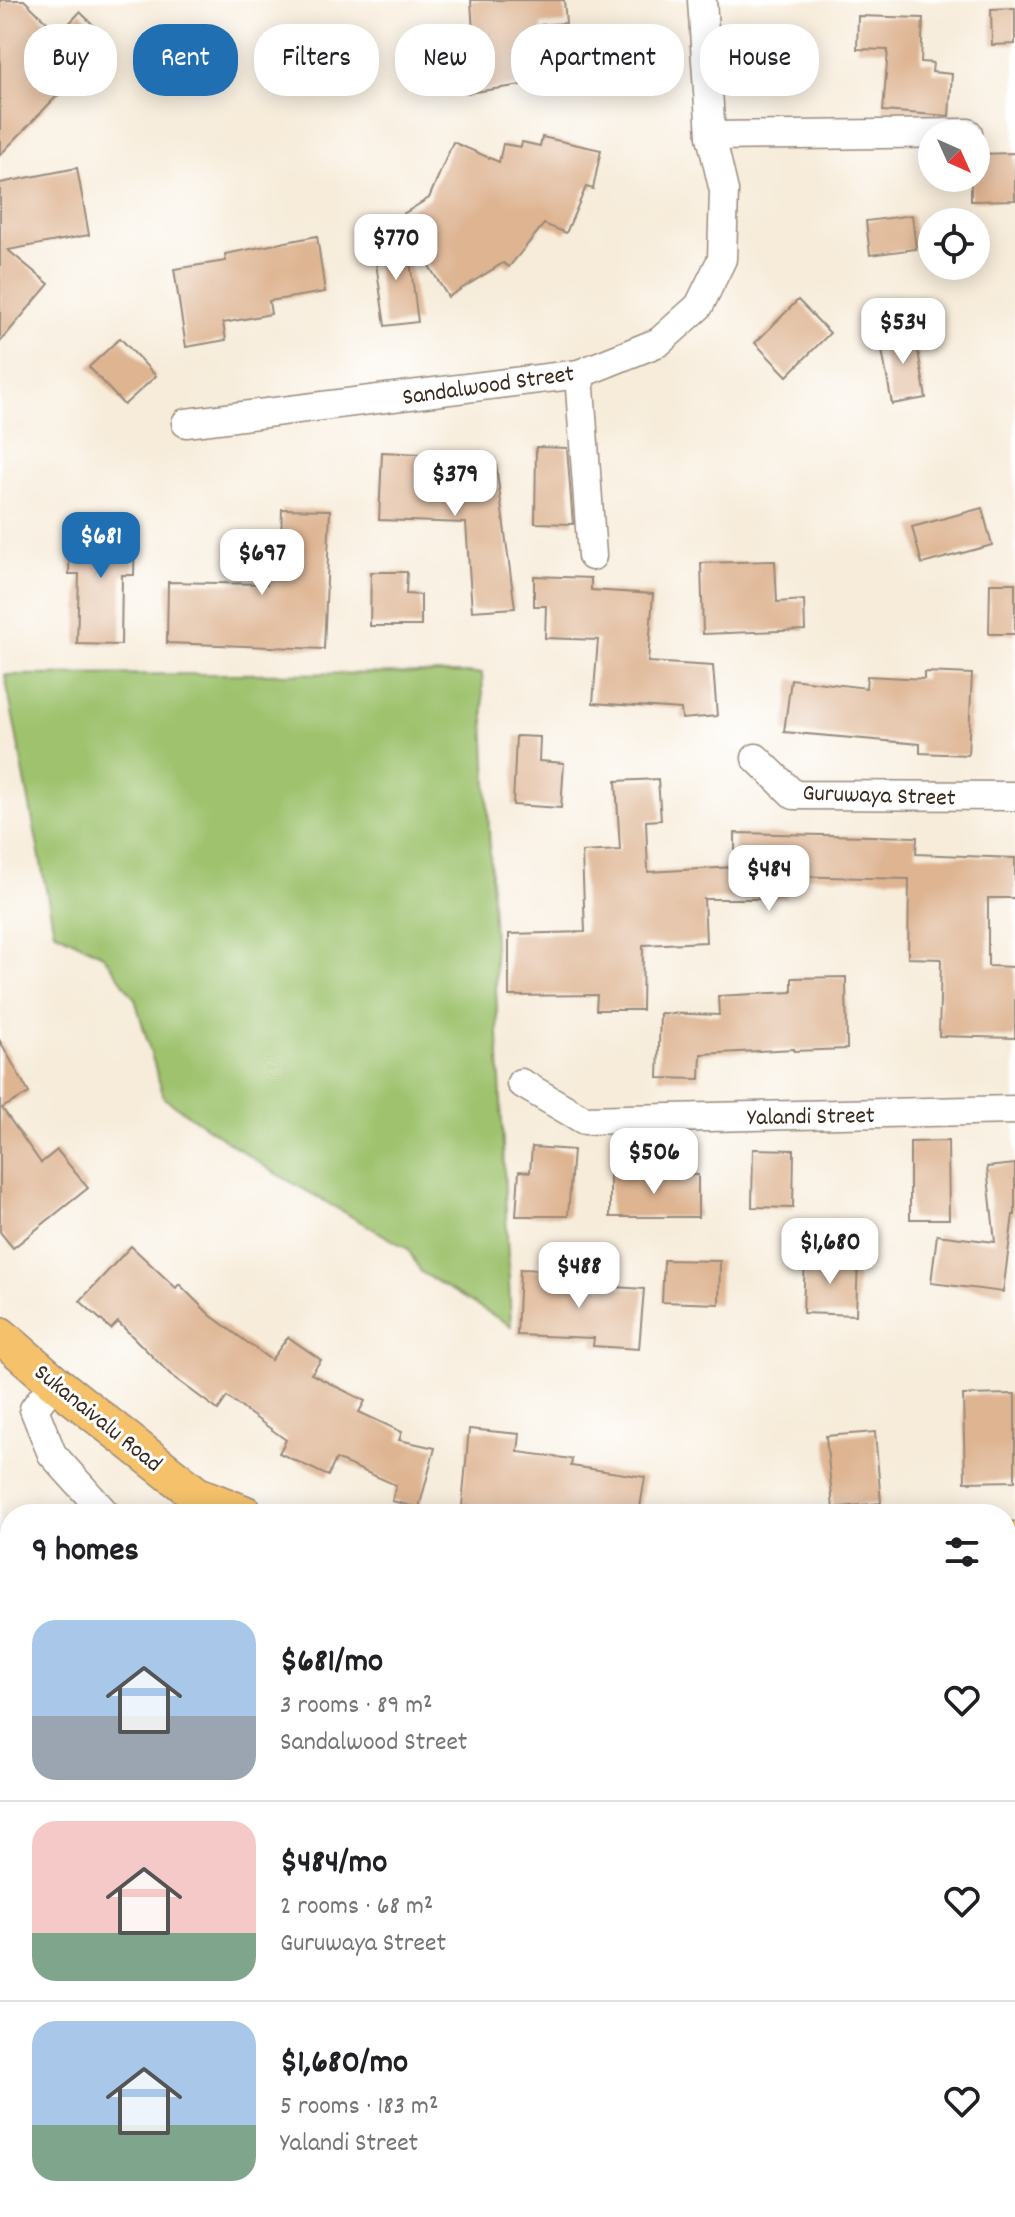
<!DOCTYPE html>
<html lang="en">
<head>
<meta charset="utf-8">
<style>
  :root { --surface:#fff; --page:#f2f2f2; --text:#202124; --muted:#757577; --line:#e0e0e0; --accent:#1f6fb2 }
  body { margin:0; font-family:Dekko,sans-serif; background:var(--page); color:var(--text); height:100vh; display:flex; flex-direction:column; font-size:30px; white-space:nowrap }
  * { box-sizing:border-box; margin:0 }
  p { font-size:26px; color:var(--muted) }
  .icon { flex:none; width:44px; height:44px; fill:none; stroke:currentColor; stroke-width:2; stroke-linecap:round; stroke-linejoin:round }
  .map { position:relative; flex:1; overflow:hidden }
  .drawer { position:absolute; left:0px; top:1504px; width:1016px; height:714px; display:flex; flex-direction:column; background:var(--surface); border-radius:32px 32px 0 0; box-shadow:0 4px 20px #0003 }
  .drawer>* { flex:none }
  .top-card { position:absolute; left:24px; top:24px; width:968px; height:72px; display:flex; gap:16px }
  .needle { width:52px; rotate:135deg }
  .fabs { position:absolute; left:918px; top:120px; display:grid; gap:16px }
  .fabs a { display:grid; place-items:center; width:72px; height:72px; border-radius:50%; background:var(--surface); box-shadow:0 4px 20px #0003; font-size:40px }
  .price { position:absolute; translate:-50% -68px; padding:0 18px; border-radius:16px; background:#fff; color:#222; font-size:26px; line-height:52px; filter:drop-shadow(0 2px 4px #0008) }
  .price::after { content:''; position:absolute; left:50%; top:48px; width:24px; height:18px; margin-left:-12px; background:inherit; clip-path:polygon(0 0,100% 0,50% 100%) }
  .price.active { background:var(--accent); color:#fff }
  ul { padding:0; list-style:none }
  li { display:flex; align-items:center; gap:24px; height:200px; padding:0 32px }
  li+li { border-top:2px solid var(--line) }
  li span { display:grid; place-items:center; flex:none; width:224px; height:160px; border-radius:24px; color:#555 }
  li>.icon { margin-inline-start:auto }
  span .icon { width:96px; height:96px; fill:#fffc; stroke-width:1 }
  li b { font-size:34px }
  h2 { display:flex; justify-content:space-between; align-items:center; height:96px; padding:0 32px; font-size:34px }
  .tag { padding:0 28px; border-radius:32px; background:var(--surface); box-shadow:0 4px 20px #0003; font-size:28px; line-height:72px }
  .tag.active { background:var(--accent); color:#fff }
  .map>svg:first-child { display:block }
  .green { fill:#9ec26d; stroke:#6c7646; stroke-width:2 }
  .building { fill:#deb491 }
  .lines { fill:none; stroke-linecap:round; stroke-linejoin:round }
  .minor-casing { stroke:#998b7c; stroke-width:31 }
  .major-casing { stroke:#998b7c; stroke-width:39 }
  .minor { stroke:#fff; stroke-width:28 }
  .major { stroke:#f5c16b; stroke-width:36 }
  .labels { text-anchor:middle; stroke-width:6; stroke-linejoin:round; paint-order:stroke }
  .street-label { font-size:24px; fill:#3b2a1e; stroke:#fff }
</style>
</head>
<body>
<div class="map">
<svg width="1015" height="2217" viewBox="0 0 1015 2217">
  <rect width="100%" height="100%" fill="#fff"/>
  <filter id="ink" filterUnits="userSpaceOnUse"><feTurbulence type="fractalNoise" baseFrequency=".0125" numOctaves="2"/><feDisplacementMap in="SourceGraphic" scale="16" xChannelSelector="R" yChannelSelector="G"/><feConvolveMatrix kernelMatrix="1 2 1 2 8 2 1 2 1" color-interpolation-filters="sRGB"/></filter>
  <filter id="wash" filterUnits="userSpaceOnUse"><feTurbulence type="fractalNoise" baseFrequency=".006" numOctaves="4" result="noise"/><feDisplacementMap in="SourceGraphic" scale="32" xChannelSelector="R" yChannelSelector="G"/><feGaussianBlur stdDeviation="1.8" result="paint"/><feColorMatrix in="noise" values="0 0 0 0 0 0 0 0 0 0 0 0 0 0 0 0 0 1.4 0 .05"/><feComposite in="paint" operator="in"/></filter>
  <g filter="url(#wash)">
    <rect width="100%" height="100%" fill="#f7ecda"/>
    <polygon class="green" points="482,673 511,1326 421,1272 408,1249 270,1170 164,1098 135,999 103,955 54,931 5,675"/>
    <g id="blocks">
      <g class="building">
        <polygon points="0,0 24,0 59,34 80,12 110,41 0,155"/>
        <polygon points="471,0 564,0 566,23 541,25 549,81 467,93 463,68 475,66"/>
        <polygon points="1015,8 1015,44 992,45 991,9"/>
        <polygon points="858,16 923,18 921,62 933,63 932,72 952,74 949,116 883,111 888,50 857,49"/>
        <polygon points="542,137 601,150 593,189 586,187 566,233 544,224 509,267 503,263 448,297 403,223 403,214 429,198 453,142 499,162 503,144 521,147 522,142 540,146"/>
        <polygon points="1015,153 1015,200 971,201 971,178 976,178 976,154"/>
        <polygon points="77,168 89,235 8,250 49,284 0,342 0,183"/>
        <polygon points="912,215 916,249 870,255 866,221"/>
        <polygon points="317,236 325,292 269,301 271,314 223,323 226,340 186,347 174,269 226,261 225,254"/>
        <polygon points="407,237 418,322 385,326 373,242"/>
        <polygon points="798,300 830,333 787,376 755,343"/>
        <polygon points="914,327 926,398 892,404 879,334"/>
        <polygon points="120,338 156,376 124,405 89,367"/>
        <polygon points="536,447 567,448 573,524 535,523"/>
        <polygon points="382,452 420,454 419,475 496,465 515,608 472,611 466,523 379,520"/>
        <polygon points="982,508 992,545 922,564 912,527"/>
        <polygon points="282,509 330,510 324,649 167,643 168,582 267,584 267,578 280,578"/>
        <polygon points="70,527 135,528 134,575 122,575 121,645 77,644 79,574 69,574"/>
        <polygon points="775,561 777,602 804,600 805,630 703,634 701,563"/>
        <polygon points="371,572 407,572 406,594 421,595 421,626 370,626"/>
        <polygon points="534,576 591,578 591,590 653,594 648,662 713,666 717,716 682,719 681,709 593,703 598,640 545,638 546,606 534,606"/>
        <polygon points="990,583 1015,583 1015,634 989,634"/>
        <polygon points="924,672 972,674 968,755 920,753 920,744 784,732 791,679 866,688 867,676 924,679"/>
        <polygon points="516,736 540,737 539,761 564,763 561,808 513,805"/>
        <polygon points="658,779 661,820 646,821 648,872 735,867 735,833 917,837 916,854 1015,858 1015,898 988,898 988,966 1015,967 1015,1038 939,1036 941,959 908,958 909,879 786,876 786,899 704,899 706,942 643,945 642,1010 596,1010 597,995 509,996 509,934 585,932 582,852 620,850 616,781"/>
        <polygon points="846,977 847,1049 794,1051 794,1049 701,1054 700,1079 658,1078 660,1013 719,1015 718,996 792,992 792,978"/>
        <polygon points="0,1041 29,1093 2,1108 41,1163 57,1150 88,1188 13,1248 0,1232"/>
        <polygon points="948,1141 949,1219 910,1219 910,1142"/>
        <polygon points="532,1147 573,1150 568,1216 516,1216 519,1171 530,1172"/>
        <polygon points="753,1149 794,1150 793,1208 752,1207"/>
        <polygon points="1015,1164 1015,1215 1013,1215 1003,1292 931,1283 937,1235 995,1242 987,1167"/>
        <polygon points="610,1174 698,1175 698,1217 610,1217"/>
        <polygon points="131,1246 176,1288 179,1284 210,1315 271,1360 288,1337 321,1360 311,1374 365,1401 359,1412 402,1432 399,1440 435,1448 419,1508 392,1501 396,1485 336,1459 328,1476 279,1453 286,1440 227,1397 218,1410 172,1376 118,1322 111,1329 80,1301"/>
        <polygon points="805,1256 858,1258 856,1315 803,1313"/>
        <polygon points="664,1260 720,1261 719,1304 662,1302"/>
        <polygon points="520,1269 572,1271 571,1284 644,1289 639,1349 593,1346 594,1338 517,1335"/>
        <polygon points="1015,1394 1015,1481 965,1482 963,1395"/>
        <polygon points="469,1429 520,1434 518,1452 572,1459 571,1466 645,1477 639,1514 550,1514 462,1506"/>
        <polygon points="875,1432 881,1503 833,1508 826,1436"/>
      </g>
    </g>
  </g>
  <g filter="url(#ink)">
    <use href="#blocks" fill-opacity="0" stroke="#998b7c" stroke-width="2"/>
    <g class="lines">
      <g class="minor-casing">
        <g id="minor">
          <polyline points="711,136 968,133"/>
          <polyline points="579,374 592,556"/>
          <polyline points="186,423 579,374 659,342 699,306 722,259 724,191 711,136 702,0"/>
          <polyline points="756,758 794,795 1015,796"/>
          <polyline points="521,1083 584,1120 1015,1110"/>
          <polyline points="54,1382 34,1409 52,1454 106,1514"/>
          <polyline points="1006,2024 1015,2022"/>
          <polyline points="347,2217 348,2208"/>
        </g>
      </g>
      <g class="major-casing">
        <g id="major">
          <polyline points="0,1335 54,1382 197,1495 245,1514"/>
          <polyline points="1006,1540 1015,1540"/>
        </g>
      </g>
      <use href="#minor" class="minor"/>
      <use href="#major" class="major"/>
    </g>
  </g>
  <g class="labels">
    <g class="street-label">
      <text transform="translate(488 384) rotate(-8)" y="8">Sandalwood Street</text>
      <text transform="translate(879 794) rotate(2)" y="8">Guruwaya Street</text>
      <text transform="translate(811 1115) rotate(-1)" y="8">Yalandi Street</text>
      <text transform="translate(99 1417) rotate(39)" y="8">Sukanaivalu Road</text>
    </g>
  </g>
</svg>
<div class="fabs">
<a><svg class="needle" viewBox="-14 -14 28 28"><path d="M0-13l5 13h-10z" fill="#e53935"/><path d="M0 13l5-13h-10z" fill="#757577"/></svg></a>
<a><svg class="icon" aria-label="locate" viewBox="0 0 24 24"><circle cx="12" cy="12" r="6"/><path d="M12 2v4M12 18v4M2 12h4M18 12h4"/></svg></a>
</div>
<b class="price" style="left:396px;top:282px">$770</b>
<b class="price" style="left:903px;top:366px">$534</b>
<b class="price" style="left:455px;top:518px">$379</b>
<b class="price active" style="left:101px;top:580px">$681</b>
<b class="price" style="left:262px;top:597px">$697</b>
<b class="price" style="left:769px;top:913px">$484</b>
<b class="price" style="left:654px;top:1196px">$506</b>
<b class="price" style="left:830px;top:1286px">$1,680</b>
<b class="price" style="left:579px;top:1310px">$488</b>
<div class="top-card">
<a class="tag">Buy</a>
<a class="tag active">Rent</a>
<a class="tag">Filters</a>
<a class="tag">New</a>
<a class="tag">Apartment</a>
<a class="tag">House</a>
</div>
<section class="drawer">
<h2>9 homes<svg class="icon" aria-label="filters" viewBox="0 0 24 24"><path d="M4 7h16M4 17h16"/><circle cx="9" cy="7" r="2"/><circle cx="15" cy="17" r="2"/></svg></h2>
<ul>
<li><span style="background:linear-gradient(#a9c7e8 60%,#9aa5b1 0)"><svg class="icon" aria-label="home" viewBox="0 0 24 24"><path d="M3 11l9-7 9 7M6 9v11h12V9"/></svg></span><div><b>$681/mo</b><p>3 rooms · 89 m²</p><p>Sandalwood Street</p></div><svg class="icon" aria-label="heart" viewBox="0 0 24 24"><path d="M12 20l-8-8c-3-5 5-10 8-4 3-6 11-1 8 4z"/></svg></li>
<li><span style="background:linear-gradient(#f6c9c9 70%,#7fa58c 0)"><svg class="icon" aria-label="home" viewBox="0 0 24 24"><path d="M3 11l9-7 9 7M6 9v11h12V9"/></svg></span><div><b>$484/mo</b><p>2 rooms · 68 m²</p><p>Guruwaya Street</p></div><svg class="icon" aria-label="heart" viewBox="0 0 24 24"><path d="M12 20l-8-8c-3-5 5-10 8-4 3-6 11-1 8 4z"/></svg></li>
<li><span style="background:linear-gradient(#a9c7e8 65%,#7fa58c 0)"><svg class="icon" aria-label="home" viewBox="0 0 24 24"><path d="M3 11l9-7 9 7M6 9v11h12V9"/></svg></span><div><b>$1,680/mo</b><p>5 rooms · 183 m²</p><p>Yalandi Street</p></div><svg class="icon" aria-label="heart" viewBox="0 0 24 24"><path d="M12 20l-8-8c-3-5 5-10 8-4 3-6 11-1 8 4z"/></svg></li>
</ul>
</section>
</div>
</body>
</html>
